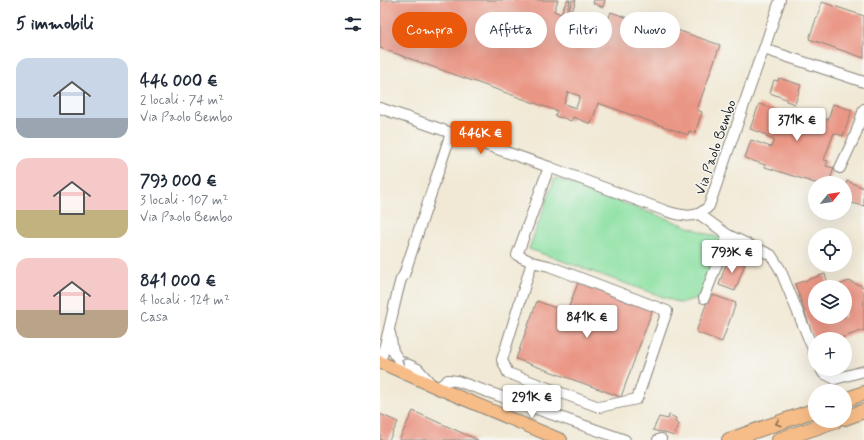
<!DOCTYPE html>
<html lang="it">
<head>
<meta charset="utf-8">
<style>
  :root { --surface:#fff; --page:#f2f2f3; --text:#1f2937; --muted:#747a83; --accent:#ea580c }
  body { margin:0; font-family:Mynerve,sans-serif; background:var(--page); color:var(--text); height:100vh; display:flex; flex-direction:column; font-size:15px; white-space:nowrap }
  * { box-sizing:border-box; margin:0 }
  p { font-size:13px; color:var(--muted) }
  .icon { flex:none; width:22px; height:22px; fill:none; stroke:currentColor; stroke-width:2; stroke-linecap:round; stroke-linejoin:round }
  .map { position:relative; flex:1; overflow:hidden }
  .side { display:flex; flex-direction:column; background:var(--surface); width:380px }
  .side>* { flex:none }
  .banner { position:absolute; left:12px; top:12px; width:380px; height:36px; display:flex; gap:8px }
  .needle { width:26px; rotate:60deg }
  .tools { position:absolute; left:428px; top:176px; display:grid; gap:8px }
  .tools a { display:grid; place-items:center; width:44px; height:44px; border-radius:50%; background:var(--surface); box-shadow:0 4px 16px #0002; font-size:20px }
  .price { position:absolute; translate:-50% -34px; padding:0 9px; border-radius:4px; background:#fff; color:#222; font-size:13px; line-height:26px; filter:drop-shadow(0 1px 2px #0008) }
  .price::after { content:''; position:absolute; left:50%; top:24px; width:12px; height:9px; margin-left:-6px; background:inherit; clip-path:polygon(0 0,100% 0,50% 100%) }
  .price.active { background:var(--accent); color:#fff }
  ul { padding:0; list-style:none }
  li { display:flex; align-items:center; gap:12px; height:100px; padding:0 16px }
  li span { display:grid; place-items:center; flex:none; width:112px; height:80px; border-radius:12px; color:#555 }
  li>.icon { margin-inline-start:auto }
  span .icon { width:48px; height:48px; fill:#fffc; stroke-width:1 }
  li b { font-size:17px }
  h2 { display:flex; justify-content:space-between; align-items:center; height:48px; padding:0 16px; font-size:17px }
  .chip { padding:0 14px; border-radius:18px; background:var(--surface); box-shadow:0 4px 16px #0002; font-size:14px; line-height:36px }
  .chip.active { background:var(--accent); color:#fff }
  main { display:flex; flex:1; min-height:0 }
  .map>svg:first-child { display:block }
  .green { fill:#8ce1a3; stroke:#547e60 }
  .building { fill:#ea9685; fill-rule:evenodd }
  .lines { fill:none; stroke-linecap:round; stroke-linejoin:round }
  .minor-casing { stroke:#868278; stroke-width:12 }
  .major-casing { stroke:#868278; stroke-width:14 }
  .highway-casing { stroke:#868278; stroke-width:16 }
  .minor { stroke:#fff; stroke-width:10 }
  .major { stroke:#f7bd88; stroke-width:12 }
  .highway { stroke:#f7bd88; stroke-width:14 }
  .oneway { stroke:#999 }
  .oneway2 { stroke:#8a6c52 }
  .labels { text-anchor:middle; stroke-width:3; stroke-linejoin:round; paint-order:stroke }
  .street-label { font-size:14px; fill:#1c1c1c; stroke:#f6f6f2 }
</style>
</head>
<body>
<main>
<section class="side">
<h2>5 immobili<svg class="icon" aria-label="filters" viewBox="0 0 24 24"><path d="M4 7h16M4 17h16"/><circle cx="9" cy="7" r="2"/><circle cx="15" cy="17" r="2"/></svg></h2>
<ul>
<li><span style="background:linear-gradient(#c9d6e8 75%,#9aa5b1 0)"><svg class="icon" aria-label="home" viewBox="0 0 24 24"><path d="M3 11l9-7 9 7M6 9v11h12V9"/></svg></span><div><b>446 000 €</b><p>2 locali · 74 m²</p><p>Via Paolo Bembo</p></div></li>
<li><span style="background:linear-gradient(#f6c9c9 65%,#c2b280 0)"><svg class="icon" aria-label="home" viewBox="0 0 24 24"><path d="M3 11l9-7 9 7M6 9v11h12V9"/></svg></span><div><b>793 000 €</b><p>3 locali · 107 m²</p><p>Via Paolo Bembo</p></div></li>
<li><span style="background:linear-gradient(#f6c9c9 65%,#b9a48a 0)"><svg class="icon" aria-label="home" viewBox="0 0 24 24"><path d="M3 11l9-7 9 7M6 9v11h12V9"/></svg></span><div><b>841 000 €</b><p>4 locali · 124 m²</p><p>Casa</p></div></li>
</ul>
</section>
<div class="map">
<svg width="484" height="440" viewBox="0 0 484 440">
  <rect width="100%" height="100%" fill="#f6f6f2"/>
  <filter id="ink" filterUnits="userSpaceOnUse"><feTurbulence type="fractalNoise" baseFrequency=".025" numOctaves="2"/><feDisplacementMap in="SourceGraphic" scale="8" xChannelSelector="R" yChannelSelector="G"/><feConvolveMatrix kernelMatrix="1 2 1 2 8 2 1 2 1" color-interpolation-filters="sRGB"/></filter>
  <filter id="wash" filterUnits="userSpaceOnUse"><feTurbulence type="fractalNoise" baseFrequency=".012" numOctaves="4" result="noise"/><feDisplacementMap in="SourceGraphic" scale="16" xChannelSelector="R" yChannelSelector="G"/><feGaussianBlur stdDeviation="0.9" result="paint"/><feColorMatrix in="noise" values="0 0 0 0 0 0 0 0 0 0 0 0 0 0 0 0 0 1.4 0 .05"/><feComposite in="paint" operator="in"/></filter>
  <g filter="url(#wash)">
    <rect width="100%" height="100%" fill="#f1e9d5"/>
    <polygon class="green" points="175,178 342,239 321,297 300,303 149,249"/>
    <g id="blocks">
      <g class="building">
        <path d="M0,0H178L174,11L181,14L187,0H190L185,15H187L192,0H196L190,17L225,29L231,12L273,27L274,22L340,45L317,110L322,112L315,133L309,131L308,135L218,103L211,124L193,117L191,121L181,117V118L175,116L177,111L0,48ZM188,92L200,96L196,108L184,104Z"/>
        <polygon points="214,0 225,0 223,7 213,3"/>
        <polygon points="442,2 484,16 484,58 429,39"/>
        <polygon points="399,78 421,85 415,104 406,101 406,99 390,93 394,80 398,81"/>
        <polygon points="379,104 423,119 425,111 448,120 453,104 472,110 463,136 454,133 444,160 448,161 446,166 454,168 449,183 435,183 385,167 385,165 365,158 371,140 391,147 393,142 394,140 386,137 387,135 370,129"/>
        <polygon points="467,181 484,188 484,206 472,203 471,205 465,202 465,186"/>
        <polygon points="348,258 365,264 355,291 339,285"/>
        <polygon points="445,274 449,287 435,287 435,317 465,317 465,287 453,287 469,281 484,287 484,330 458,339 434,339 415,284"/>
        <polygon points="198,283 272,311 241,397 136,359 157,301 187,312"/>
        <polygon points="330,294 356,303 342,342 316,332"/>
        <polygon points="33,411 98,440 19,440"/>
        <polygon points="0,414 18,422 9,440 0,440"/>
        <polygon points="289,415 296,418 295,422 299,424 294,436 279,431 279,432 273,430 279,417 288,419"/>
      </g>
    </g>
  </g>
  <g filter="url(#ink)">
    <use href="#blocks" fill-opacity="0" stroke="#868278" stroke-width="1"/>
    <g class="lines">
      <g class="minor-casing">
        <g id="minor">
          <polyline points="384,49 400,0"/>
          <path d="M0,108L169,167L286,211C302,216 317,220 329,206L379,61L384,49L484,82"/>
          <polyline points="460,168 475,136 484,109"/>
          <polyline points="319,214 348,235 391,255 400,269 435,354"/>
          <polyline points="152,262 169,266 287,311 257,399 219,407 128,373 122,360 152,262 137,255 169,167"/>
          <polyline points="324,298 348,235"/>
          <polyline points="10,333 13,351 16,356 20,361 38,369 51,384"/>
          <path d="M0,362C9,335 13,307 21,279L24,275L71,133"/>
          <polyline points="441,369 443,373 455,379 484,371"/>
          <polyline points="58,388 68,380 77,381 245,440"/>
          <polyline points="278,440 281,439"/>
        </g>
      </g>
      <g class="major-casing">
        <polyline id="major" points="0,362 58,388 181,440"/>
      </g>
      <g class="highway-casing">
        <g id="highway">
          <polyline points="465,400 484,393"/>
          <polyline points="465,418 484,411"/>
          <polyline points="349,440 435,410"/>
          <polyline points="399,440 455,421"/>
        </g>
      </g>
      <use href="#minor" class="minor"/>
      <use href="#major" class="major"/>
      <use href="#highway" class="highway"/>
    </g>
    <defs><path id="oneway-chevron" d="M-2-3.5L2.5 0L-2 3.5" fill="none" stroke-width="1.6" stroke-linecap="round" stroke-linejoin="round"/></defs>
    <use class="oneway" href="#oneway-chevron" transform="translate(24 361) rotate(-150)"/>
    <use class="oneway2" href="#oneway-chevron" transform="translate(398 423) rotate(161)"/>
  </g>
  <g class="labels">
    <g class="street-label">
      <text transform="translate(335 147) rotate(-71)" y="5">Via Paolo Bembo</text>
    </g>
  </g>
</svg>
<div class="tools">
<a><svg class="needle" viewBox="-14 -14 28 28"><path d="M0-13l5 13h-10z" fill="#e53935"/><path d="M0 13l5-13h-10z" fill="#747a83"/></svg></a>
<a><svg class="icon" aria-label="locate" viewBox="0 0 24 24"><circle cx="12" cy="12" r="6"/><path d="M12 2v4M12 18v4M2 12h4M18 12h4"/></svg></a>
<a><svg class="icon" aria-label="layers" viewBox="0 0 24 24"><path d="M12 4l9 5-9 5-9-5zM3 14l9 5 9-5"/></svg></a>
<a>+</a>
<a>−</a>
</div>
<b class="price" style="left:417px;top:142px">371K €</b>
<b class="price active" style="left:101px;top:155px">446K €</b>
<b class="price" style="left:352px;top:274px">793K €</b>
<b class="price" style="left:207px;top:339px">841K €</b>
<b class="price" style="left:152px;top:419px">291K €</b>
<div class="banner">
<a class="chip active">Compra</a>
<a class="chip">Affitta</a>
<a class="chip">Filtri</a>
<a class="chip">Nuovo</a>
</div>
</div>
</main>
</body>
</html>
